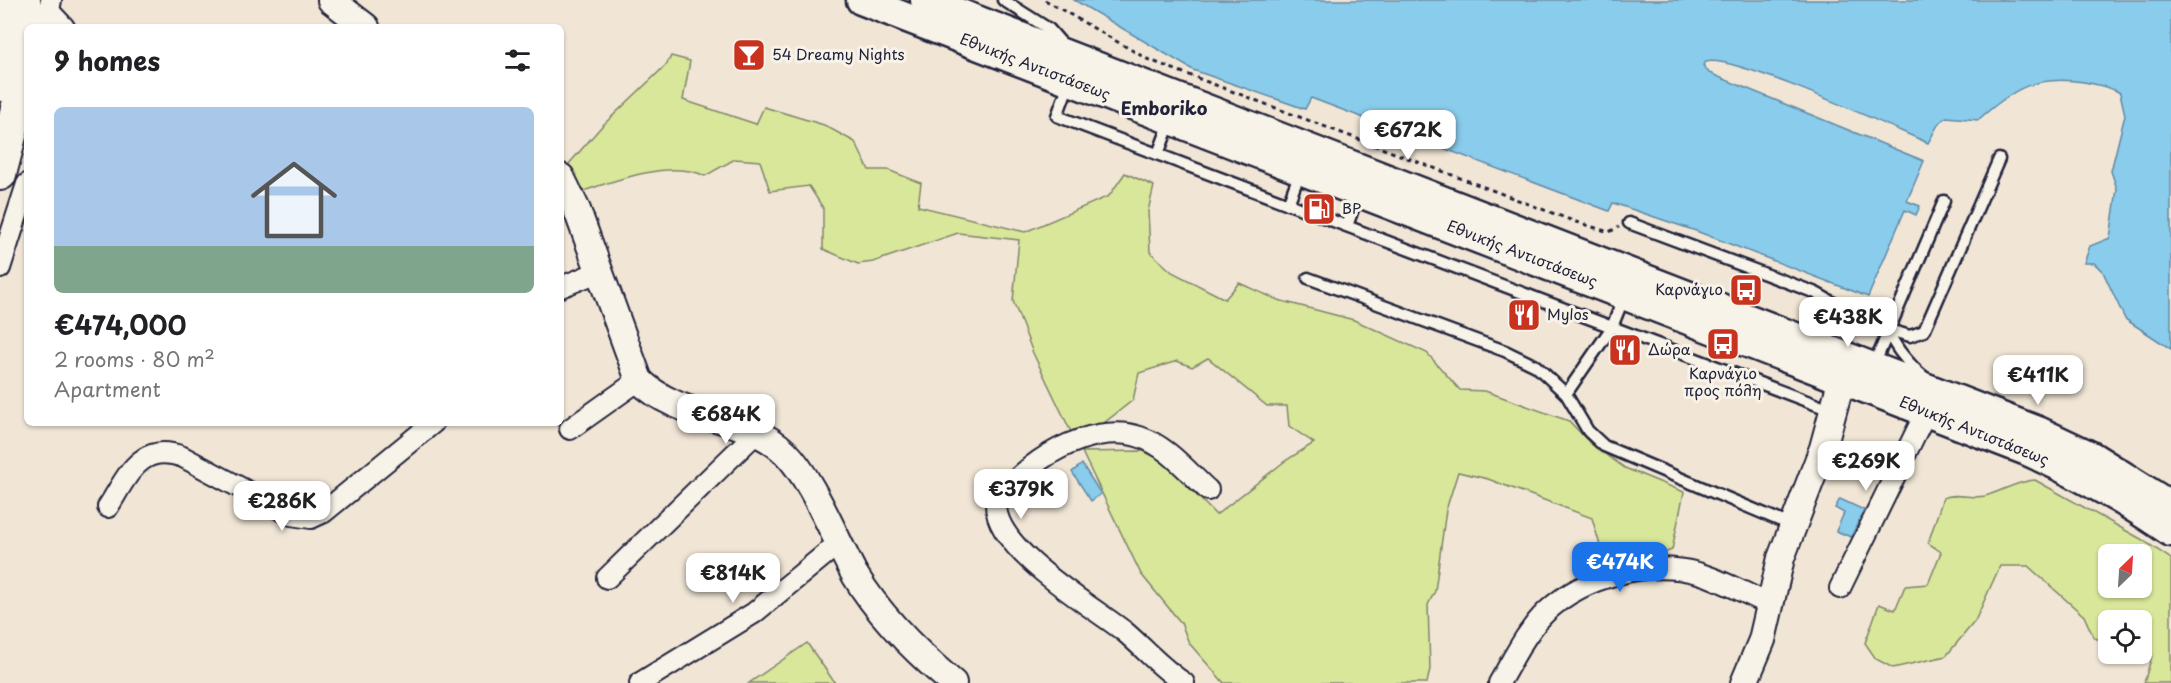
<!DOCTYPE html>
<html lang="en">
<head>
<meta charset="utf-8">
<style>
  :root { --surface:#fff; --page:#f2f2f2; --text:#202124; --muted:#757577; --line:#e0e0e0; --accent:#1a73e8 }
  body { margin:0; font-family:"Playpen Sans",sans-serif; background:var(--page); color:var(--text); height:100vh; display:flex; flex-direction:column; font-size:22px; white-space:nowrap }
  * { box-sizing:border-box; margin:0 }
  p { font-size:20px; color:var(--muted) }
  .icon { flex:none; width:33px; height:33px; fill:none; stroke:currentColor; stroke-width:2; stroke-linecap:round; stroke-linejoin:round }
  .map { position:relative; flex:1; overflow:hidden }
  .panel { position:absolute; left:24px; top:24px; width:540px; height:402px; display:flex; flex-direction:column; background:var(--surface); border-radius:9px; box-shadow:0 2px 4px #0004 }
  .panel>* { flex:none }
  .needle { width:39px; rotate:25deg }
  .tools { position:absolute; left:2098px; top:544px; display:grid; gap:12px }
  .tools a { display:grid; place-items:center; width:54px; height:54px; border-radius:9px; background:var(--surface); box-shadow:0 2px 4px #0004; font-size:30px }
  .price { position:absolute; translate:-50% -51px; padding:0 14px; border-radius:12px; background:#fff; color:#222; font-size:20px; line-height:39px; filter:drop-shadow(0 2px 3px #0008) }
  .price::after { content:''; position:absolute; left:50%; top:36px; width:18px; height:14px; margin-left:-9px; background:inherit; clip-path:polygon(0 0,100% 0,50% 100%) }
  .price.on { background:var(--accent); color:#fff }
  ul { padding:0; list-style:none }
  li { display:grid; align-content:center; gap:12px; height:318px; padding:0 30px }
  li+li { border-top:2px solid var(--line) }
  li span { display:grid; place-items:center; height:186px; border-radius:9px; color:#555 }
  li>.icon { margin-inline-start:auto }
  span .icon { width:108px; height:108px; fill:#fffc; stroke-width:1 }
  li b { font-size:26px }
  h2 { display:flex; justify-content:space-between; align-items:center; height:72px; padding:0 30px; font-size:26px }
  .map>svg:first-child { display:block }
  .green { fill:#d9e79a; stroke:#7e846a; stroke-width:1.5; fill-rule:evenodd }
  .water { fill:#8acceb; stroke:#6088a5; stroke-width:1.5 }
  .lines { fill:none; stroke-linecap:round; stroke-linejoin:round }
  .service-casing { stroke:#22223b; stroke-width:15 }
  .minor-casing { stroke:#22223b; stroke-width:24 }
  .tertiary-casing { stroke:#22223b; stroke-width:30 }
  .secondary-casing { stroke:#22223b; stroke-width:33 }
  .primary-casing { stroke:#22223b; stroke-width:36 }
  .path { stroke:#22223b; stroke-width:3; stroke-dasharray:4.5 4.5; stroke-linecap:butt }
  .service { stroke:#f7f3e8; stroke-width:10 }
  .minor { stroke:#f7f3e8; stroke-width:20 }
  .tertiary { stroke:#f7f3e8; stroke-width:26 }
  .secondary { stroke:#f7f3e8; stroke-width:28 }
  .primary { stroke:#f7f3e8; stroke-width:32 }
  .labels { text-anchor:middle; stroke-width:6; stroke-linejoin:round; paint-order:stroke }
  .poi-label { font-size:15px; fill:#22223b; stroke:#f7f3e8; text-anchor:start }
  .street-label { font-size:15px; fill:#22223b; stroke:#f7f3e8 }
  .quarter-label { font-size:18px; font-weight:bold; fill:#22223b; stroke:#f7f3e8 }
</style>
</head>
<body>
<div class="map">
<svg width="2171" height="683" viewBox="0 0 2171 683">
  <rect width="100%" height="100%" fill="#f1e6d6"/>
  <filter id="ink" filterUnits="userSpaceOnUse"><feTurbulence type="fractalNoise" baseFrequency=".0167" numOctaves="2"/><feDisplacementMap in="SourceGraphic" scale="12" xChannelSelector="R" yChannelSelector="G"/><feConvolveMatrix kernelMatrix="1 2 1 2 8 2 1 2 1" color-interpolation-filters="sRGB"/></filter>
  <g filter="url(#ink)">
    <g class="green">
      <path d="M671,56L690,61L683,100L756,124L764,107L824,125L855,142L869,170H888L921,183L918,206L1025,232L1109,196L1125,173L1154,186L1148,211L1150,252L1172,272L1225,299L1239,283L1278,300L1354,320L1427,353L1460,390L1485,391L1569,421L1590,443L1625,468L1684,492L1672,550L1645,560L1602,552L1592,518L1488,479L1458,472L1446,510L1435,591L1428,605L1430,669L1427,683H1224L1189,643L1181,623L1141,574L1082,452L1143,451L1163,461L1216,515L1285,461L1314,443L1289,426L1287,406H1267L1208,358L1192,367L1177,361L1139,373L1133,400L1100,426L1073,436L1033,353L1013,301L1019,240L958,233L873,262L858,264L823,249V208L809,186L770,191L760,161L735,159L705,176C672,159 612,181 578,193L561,173L601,127L667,64Z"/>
      <path d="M2035,480L2141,539L2171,559V683H2144L2152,655L2142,652V621H2109V642L2094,638L2084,616L2028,566H2000L1975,621L1946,656L1893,668L1876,659L1865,643L1879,604L1895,610L1905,586L1928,584L1941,552L1928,543L1943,498C1957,492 1971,499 1985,496C2003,491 2017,481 2035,480ZM2109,555H2142V588H2109Z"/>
      <polygon points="807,643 835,683 749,683"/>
    </g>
    <g class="water">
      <path d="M1074,0H2171V349L2125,319L2103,272L2094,263H2084L2090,246L2110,238L2117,189L2111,171L2125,115L2120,93C2109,86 2097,85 2084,82C2035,75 2014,88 1978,120L1947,117L1939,123L1928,143C1893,128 1731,53 1706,62L1703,65L1709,73L1924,161L1907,201L1920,206L1916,215L1905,210L1868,297L1696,231L1613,203L1609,211L1311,98L1305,109L1193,70Z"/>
      <polygon points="1082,464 1101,494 1091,501 1072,472"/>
      <polygon points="1840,499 1864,510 1851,537 1836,531 1844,513 1835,508"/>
    </g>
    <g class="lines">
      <g class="service-casing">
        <g id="service">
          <polyline points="1003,0 1049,29 1062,44"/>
          <polyline points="1070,81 1057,116 1833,411"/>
          <polyline points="1158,154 1171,120"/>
          <polyline points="1288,204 1301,170"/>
          <polyline points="1629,223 1816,293 1850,312"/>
          <polyline points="1347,226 1358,195"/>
          <polyline points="1308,278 1505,351 1536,366 1566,394 1588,431 1604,446 1793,526"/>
          <polyline points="1889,330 1944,201"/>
          <path d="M1822,345C1829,335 1835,323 1845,315C1874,293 1888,337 1901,353C1908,362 1915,370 1924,377"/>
          <polyline points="1874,365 1889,330 1910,336 1924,331 1999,159"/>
          <polyline points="1566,394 1612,327 1624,297"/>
        </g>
      </g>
      <g class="minor-casing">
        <g id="minor">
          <polyline points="48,10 64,27"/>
          <polyline points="46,27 51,0"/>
          <polyline points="0,268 27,184"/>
          <polyline points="561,287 598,272"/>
          <polyline points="570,429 639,380"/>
          <path d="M108,507C127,477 140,441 183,457L291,515L311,518L324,512L433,423"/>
          <polyline points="607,578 756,433"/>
          <polyline points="1840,588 1926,412"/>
          <polyline points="640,683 754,613 839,543"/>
          <path d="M1184,683C1162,669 1145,649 1125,632C1092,606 996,551 996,505C1021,463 1090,420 1140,437C1167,446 1187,471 1208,490"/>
          <path d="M1499,683C1513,659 1527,630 1547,611C1585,576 1648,560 1698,573C1722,580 1746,594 1769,604"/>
        </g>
      </g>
      <g class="tertiary-casing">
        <g id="tertiary">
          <polyline points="331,0 366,27"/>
          <path d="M561,177L577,210L639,380C678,420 745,414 785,452C812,478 836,541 855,575C880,617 916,652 953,683"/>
          <polyline points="1744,683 1762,640 1781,558 1823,448 1842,378 1856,368"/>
        </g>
      </g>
      <g class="secondary-casing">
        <g id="secondary">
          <path d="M861,0L2027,451C2078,474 2125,500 2171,532"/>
          <polyline points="925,0 2038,431 2093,457 2171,506"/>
        </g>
      </g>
      <g class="primary-casing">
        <g id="primary">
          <polyline points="24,0 27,27"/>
          <polyline points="0,85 5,43 2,0"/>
          <polyline points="0,174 22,90 27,55"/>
        </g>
      </g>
      <polyline class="path" points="1045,0 1147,59 1576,222 1609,232 1619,227"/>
      <use href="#service" class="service"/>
      <use href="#minor" class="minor"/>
      <use href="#tertiary" class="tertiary"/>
      <use href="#secondary" class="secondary"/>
      <use href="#primary" class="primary"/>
    </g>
  </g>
  <defs>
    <g id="bar-square" transform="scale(1.725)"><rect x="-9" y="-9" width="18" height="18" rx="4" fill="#c8321e" stroke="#f7f3e8"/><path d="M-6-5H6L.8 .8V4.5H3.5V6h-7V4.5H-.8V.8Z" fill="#fff"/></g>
    <g id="fuel-square" transform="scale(1.725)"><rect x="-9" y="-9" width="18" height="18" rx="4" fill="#c8321e" stroke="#f7f3e8"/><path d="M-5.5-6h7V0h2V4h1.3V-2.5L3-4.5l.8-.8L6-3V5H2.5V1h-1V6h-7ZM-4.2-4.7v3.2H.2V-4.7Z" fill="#fff"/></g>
    <g id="bus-square" transform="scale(1.725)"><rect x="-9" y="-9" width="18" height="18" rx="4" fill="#c8321e" stroke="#f7f3e8"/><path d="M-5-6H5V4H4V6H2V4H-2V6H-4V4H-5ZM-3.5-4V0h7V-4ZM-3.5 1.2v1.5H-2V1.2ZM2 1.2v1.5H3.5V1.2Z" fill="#fff"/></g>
    <g id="restaurant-square" transform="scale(1.725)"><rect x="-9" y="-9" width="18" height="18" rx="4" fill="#c8321e" stroke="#f7f3e8"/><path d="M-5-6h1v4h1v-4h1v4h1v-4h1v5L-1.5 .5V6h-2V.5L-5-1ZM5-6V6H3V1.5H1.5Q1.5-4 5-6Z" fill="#fff"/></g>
  </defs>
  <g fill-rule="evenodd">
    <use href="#bar-square" x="749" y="55"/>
    <use href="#fuel-square" x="1319" y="209"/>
    <use href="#bus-square" x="1746" y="290"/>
    <use href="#restaurant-square" x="1524" y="315"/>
    <use href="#bus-square" x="1723" y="344"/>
    <use href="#restaurant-square" x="1625" y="350"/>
  </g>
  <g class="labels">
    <g class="poi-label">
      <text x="772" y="60">54 Dreamy Nights</text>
      <text x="1342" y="214">BP</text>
      <text x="1723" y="295" text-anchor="end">Καρνάγιο</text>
      <text x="1547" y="320">Mylos</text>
      <text x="1648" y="355">Δώρα</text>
      <text x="1723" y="379" text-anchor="middle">Καρνάγιο<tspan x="1723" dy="17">προς πόλη</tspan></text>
    </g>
    <g class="street-label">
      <text transform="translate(1035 67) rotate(21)" y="5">Εθνικής Αντιστάσεως</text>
      <text transform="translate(1522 254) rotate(21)" y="5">Εθνικής Αντιστάσεως</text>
      <text transform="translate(1974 431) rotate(22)" y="5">Εθνικής Αντιστάσεως</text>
    </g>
    <g class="quarter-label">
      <text x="1164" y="115">Emboriko</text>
    </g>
  </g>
</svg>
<div class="tools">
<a><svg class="needle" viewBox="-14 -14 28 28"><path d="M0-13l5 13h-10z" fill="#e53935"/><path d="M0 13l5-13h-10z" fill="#757577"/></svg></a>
<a><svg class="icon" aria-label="locate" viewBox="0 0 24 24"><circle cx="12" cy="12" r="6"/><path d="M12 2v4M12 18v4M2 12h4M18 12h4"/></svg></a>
</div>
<b class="price" style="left:1408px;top:161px">€672K</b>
<b class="price" style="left:1848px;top:348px">€438K</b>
<b class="price" style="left:2038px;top:406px">€411K</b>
<b class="price" style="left:726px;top:445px">€684K</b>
<b class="price" style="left:1866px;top:492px">€269K</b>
<b class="price" style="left:1021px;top:520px">€379K</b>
<b class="price" style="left:282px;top:532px">€286K</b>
<b class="price on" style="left:1620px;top:593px">€474K</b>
<b class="price" style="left:733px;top:604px">€814K</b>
<section class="panel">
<h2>9 homes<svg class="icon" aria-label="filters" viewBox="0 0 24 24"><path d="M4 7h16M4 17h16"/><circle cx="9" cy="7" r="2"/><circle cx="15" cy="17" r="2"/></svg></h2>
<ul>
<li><span style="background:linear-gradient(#a9c7e8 75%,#7fa58c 0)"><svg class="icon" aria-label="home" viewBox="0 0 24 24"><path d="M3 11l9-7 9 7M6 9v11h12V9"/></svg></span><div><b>€474,000</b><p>2 rooms · 80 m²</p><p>Apartment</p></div></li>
</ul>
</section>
</div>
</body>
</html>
